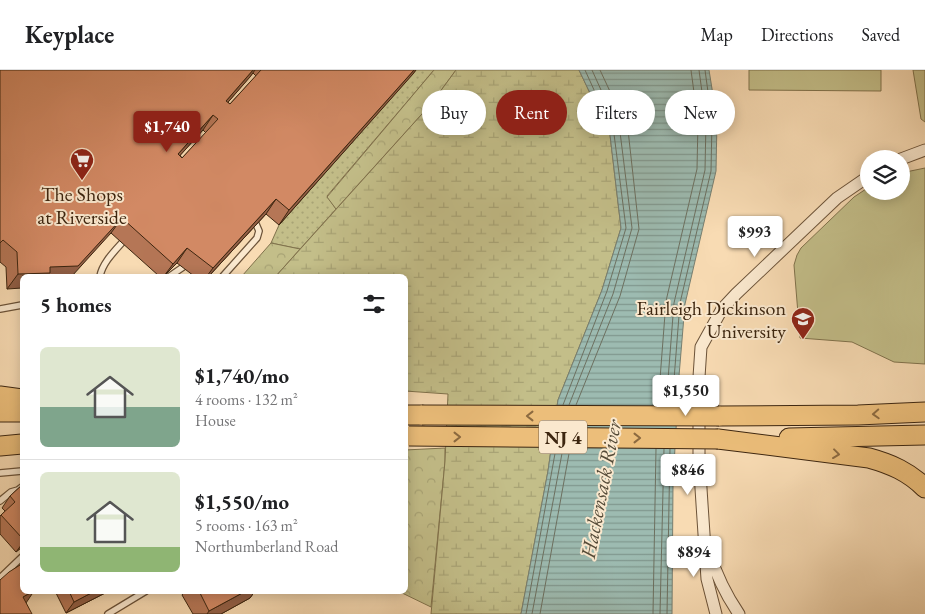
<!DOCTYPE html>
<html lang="en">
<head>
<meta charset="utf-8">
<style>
  :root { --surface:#fff; --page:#f6f6f6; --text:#202124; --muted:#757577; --line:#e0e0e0; --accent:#8f2418 }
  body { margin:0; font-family:"EB Garamond",serif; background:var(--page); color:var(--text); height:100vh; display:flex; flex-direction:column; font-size:19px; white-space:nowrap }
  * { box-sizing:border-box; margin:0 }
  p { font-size:16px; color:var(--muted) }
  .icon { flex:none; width:28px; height:28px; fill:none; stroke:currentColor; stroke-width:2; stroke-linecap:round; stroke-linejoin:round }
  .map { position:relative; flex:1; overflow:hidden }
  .drawer { position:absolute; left:20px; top:204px; width:388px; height:320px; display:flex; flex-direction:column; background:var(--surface); border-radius:8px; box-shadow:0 2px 12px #0003 }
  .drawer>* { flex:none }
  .top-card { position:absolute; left:422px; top:20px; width:428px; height:45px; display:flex; gap:10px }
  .buttons { position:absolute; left:860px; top:80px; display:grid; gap:10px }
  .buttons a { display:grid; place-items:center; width:50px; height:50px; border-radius:50%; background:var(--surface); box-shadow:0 2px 12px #0003; font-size:25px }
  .price { position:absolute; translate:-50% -42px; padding:0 11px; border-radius:5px; background:#fff; color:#222; font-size:16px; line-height:32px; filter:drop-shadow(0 1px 2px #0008) }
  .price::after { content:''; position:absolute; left:50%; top:30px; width:15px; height:11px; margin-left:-8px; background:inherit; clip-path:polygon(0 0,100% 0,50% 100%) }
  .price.selected { background:var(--accent); color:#fff }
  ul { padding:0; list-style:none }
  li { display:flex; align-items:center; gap:15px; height:125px; padding:0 20px }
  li+li { border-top:1px solid var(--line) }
  li span { display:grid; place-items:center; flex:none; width:140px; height:100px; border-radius:8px; color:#555 }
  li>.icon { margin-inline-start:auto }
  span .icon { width:60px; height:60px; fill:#fffc; stroke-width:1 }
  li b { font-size:21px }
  h2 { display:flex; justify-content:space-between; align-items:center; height:60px; padding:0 20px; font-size:21px }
  .chip { padding:0 18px; border-radius:22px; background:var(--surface); box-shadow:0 2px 12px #0003; font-size:18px; line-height:45px }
  .chip.selected { background:var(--accent); color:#fff }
  header { display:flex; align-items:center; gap:30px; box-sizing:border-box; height:70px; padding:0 25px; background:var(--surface); border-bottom:1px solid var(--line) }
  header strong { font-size:24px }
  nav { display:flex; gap:28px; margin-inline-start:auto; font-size:18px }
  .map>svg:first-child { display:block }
  .grass { fill:url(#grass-dots); stroke:#80724c }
  .forest { fill:url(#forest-crowns); stroke:#80724c }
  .wetland { fill:url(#wetland-marsh); stroke:#80724c }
  .green { fill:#c3be89; stroke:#80724c }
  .water { fill:url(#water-rules); stroke:#777f71 }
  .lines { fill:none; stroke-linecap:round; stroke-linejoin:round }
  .shore { stroke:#6d7060; stroke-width:1 }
  .service-casing { stroke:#6c5339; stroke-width:8 }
  .minor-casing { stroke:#6c5339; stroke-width:13 }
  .trunk-casing { stroke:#3d2610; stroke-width:21 }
  .service { stroke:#fae8ce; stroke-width:5.5 }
  .minor { stroke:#fae8ce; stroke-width:11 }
  .trunk { stroke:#ecbe7a; stroke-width:19 }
  .trunk-bridge-casing { stroke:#3d2610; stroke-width:21; stroke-linecap:butt }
  .trunk-bridge { stroke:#ecbe7a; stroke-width:19 }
  .wall { fill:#b57656; stroke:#3d2610; fill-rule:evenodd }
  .shaded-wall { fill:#936046; stroke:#3d2610 }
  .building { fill:#d28964; stroke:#3d2610; fill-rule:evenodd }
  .oneway { stroke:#8c6a40 }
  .labels { text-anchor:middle; stroke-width:4; stroke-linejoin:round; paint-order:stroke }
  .shield { fill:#fae8ce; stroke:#766049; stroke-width:1 }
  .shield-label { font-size:19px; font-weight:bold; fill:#3d2610 }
  .poi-label { font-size:20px; fill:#3d2610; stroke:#fae8ce }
  .water-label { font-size:21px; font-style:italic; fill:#554b38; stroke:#fae8ce }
</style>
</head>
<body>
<header>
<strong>Keyplace</strong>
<nav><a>Map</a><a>Directions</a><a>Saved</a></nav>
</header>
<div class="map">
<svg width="925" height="544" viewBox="0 0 925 544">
  <defs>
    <pattern id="grass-dots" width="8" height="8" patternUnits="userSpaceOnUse" patternTransform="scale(1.25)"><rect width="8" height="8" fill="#c3be89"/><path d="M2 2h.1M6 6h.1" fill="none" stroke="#a8a375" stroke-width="1.8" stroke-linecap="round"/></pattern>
    <pattern id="forest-crowns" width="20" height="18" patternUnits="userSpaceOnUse" patternTransform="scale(1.25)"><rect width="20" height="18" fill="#c3be89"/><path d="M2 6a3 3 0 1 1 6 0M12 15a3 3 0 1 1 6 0" fill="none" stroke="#a8a375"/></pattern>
    <pattern id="wetland-marsh" width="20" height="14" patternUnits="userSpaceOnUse" patternTransform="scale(1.25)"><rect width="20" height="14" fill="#c3be89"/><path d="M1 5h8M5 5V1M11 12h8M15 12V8" fill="none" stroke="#a8a375"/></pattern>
    <pattern id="water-rules" width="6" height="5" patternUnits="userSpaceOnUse" patternTransform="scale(1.25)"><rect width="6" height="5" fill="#9dbbb1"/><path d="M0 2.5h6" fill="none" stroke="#81988f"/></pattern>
  </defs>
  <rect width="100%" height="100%" fill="#f8dbb3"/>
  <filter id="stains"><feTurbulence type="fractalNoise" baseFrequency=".004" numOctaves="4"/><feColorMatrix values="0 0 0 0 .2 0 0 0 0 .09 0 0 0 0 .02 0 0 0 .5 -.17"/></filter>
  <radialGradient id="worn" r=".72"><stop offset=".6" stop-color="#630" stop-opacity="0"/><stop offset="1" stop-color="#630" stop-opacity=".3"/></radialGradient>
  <polygon class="grass" points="409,0 434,0 327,126 336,139 300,179 271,173 279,155"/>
  <g class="forest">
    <polygon points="434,0 456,0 431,34 336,139 327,127"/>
    <polygon points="271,173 300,179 276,206 242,206"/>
    <polygon points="445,378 445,391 431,537 398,521 405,521 405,380"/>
  </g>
  <polygon class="wetland" points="456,0 579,0 610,65 621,158 602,220 558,330 548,401 521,544 431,544 445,391 448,324 405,321 405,206 276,206 431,34"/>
  <g class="green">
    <polygon points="749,0 881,0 881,21 749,20"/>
    <polygon points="913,0 925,0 925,52 921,49"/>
    <polygon points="925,98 925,294 894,292 852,272 800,268 794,195 797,185 801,178 854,127 869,117 869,121 901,121 901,103"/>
  </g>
  <polygon class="water" points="579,0 709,0 717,50 716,101 685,234 679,306 673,413 672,544 521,544 548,401 558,330 602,220 621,158 610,65"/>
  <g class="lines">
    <g class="shore">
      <polyline points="563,335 607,221 626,158 614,64 585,0"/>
      <polyline points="569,335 613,224 632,158 620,62 592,0"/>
      <polyline points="576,335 620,226 639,159 628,60 600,0"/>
      <polyline points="658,335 666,231 697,99 698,52 691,0"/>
      <polyline points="666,335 674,233 705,100 706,51 699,0"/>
      <polyline points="672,335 680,233 711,101 712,51 705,0"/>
      <polyline points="526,544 556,378"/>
      <polyline points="532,544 563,378"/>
      <polyline points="540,544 570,378"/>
      <polyline points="653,544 656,379"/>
      <polyline points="660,544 664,379"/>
      <polyline points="667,544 670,379"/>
    </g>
    <g class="service-casing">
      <g id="service">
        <path d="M100,206C103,191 117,179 127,167"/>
        <polyline points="170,206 189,193"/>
        <polyline points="223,206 257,168 259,161 256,154"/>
        <polyline points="0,239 22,235"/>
        <polyline points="0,403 22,401"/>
        <polyline points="0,431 11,422 18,420 22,417"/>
        <polyline points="0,508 22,487"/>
        <polyline points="108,544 146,521"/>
      </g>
    </g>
    <g class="minor-casing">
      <g id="minor">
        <polyline points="901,89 925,80"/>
        <path d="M709,482C716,504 726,525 739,544"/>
        <polyline points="716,544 707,509 702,434 699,387 699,307 701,277 722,239 736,224 837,128 869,106"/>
      </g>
    </g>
    <g class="trunk-casing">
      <g id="trunk">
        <polyline points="0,326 22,329"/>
        <polyline points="0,342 22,342"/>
        <polyline points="405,345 422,345"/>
        <polyline points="719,346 858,345 925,342"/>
        <polyline points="789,368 925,365"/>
        <path d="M718,369L869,388C891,394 909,402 925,418"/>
        <polyline points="0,376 22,374"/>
      </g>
    </g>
    <use href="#service" class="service"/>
    <use href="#minor" class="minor"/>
    <use href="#trunk" class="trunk"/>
    <g class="trunk-bridge-casing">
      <g id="trunk-bridge">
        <polyline points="422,345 719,346"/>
        <polyline points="409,366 718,369"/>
      </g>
    </g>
    <use href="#trunk-bridge" class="trunk-bridge"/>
  </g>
  <g class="wall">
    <path d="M0,0H416L279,155L266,144L209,206H194L177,193L164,206H159L111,163L7,219L6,197L0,192ZM253,3L256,6L230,34L228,32ZM203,60L206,63L182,88L180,85Z"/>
    <polygon points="22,415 22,477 16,482 0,464 0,446 5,441 2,438 10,426"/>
    <polygon points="55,521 109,521 66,543"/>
    <polygon points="185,521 255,521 250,528 221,544 193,544 182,525"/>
  </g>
  <g class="shaded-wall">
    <polygon points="253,0 255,0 250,7 216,46 226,31"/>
    <polygon points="414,0 416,0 413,4 279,155 289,140"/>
    <polygon points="213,45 203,60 168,99 178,84"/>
    <polygon points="276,129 266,144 209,206 207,206 213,198"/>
    <polygon points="122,148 111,163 72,206 22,206 22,218 7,219 18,204"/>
    <polygon points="187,178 177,193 164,206 173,194"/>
    <polygon points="22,474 22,477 16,482"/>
    <polygon points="34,521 24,536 23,527"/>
    <polygon points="95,521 109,521 66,543 74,532"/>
    <polygon points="246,521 255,521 250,528 221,544 207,544 209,541"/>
  </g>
  <g class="building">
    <path d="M0,0H253L226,31L230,34L261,0H414L289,140L276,129L213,198L187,178L173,194L122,148L78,196L50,197V203L18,204L17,182L3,170L0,173ZM213,45L218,49L182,88L178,84Z"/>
    <polygon points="22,415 22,468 1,445 15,432 10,426"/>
    <polygon points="20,495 22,499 22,521 33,521 23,527 32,544 0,544 0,510 9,502"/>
    <polygon points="69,521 95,521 74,532"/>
    <polygon points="199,521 246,521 209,541"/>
  </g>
  <defs><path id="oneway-chevron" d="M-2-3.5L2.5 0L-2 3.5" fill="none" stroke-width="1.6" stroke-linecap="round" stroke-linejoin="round" transform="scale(1.25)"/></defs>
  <g class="oneway">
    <use href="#oneway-chevron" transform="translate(876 344) rotate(177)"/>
    <use href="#oneway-chevron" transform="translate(530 346) rotate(-180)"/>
    <use href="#oneway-chevron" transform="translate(457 367)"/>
    <use href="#oneway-chevron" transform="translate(637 368)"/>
    <use href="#oneway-chevron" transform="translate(836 384) rotate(7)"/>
  </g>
  <defs>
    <g id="supermarket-pin" transform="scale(1.25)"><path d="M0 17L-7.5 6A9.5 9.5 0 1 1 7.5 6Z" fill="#8f2418" stroke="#fae8ce"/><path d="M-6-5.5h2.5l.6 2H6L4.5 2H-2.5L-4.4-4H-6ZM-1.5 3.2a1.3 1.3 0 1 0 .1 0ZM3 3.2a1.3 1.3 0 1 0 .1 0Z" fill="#fff"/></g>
    <g id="university-pin" transform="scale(1.25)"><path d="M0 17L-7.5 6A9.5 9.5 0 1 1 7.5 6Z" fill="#8f2418" stroke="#fae8ce"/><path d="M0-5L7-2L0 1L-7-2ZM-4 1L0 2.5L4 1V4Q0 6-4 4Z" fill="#fff"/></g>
  </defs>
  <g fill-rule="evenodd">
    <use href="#supermarket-pin" x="82" y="90"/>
    <use href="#university-pin" x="803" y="249"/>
  </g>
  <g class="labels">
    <rect class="shield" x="539" y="350.5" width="48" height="33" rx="4"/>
    <g class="shield-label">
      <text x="563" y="374">NJ 4</text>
    </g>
    <g class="poi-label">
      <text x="82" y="131">The Shops<tspan x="82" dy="23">at Riverside</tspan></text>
      <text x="786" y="245" text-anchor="end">Fairleigh Dickinson<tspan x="786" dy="23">University</tspan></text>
    </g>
    <g class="water-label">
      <text transform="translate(601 419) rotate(-79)" y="7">Hackensack River</text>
    </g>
  </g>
  <rect width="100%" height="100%" filter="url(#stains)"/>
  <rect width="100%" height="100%" fill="url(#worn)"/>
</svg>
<div class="buttons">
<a><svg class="icon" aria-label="layers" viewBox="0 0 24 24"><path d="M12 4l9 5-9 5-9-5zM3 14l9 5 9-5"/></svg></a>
</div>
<b class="price selected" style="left:167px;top:83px">$1,740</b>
<b class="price" style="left:755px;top:188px">$993</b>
<b class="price" style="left:686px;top:347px">$1,550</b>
<b class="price" style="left:688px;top:426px">$846</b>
<b class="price" style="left:694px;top:508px">$894</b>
<div class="top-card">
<a class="chip">Buy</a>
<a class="chip selected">Rent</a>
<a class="chip">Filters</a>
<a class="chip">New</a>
</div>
<section class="drawer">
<h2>5 homes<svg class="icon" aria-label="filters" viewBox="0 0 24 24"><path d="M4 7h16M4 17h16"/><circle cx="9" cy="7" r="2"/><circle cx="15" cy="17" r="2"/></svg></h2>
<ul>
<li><span style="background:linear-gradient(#dfe7d0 60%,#7fa58c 0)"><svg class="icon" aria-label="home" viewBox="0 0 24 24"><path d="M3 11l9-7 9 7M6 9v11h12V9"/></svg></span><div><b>$1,740/mo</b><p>4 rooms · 132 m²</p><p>House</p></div></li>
<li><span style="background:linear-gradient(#dfe7d0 75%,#8fb573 0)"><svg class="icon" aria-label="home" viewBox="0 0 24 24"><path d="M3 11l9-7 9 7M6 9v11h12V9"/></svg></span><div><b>$1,550/mo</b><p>5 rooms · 163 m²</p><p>Northumberland Road</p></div></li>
</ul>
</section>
</div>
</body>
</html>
